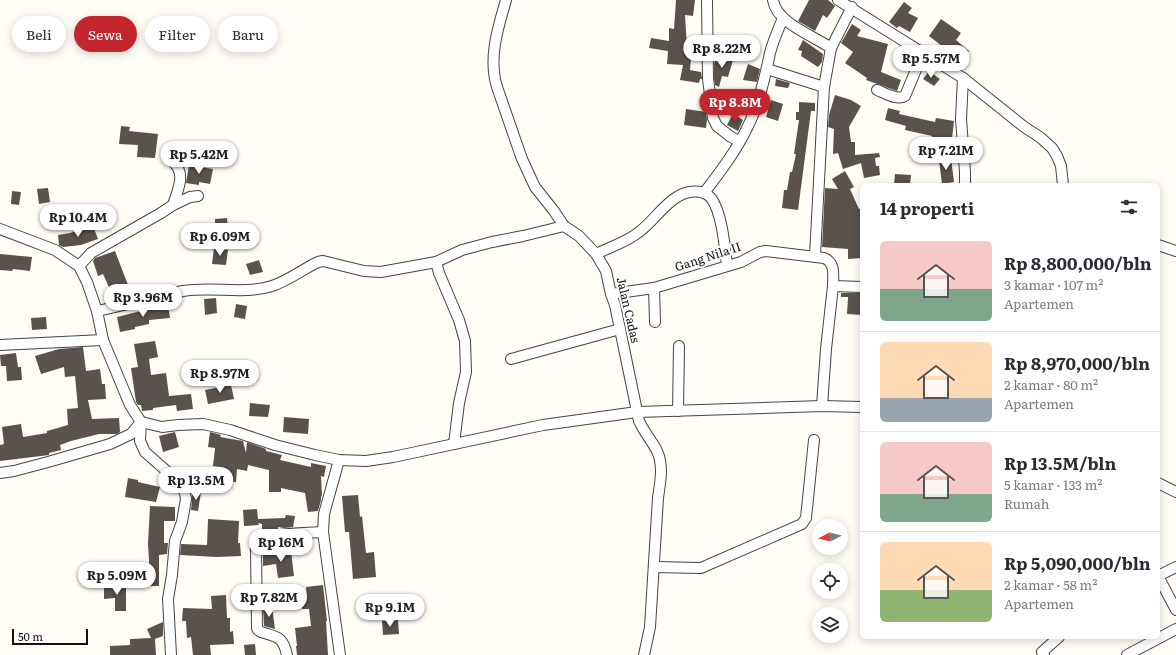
<!DOCTYPE html>
<html lang="id">
<head>
<meta charset="utf-8">
<style>
  :root { --surface:#fff; --page:#f7f7f7; --text:#2b2b33; --muted:#7c7c81; --line:#e1e1e2; --accent:#c4262e }
  body { margin:0; font-family:Literata,serif; background:var(--page); color:var(--text); height:100vh; display:flex; flex-direction:column; font-size:15px; white-space:nowrap }
  * { box-sizing:border-box; margin:0 }
  p { font-size:13px; color:var(--muted) }
  .icon { flex:none; width:22px; height:22px; fill:none; stroke:currentColor; stroke-width:2; stroke-linecap:round; stroke-linejoin:round }
  .map { position:relative; flex:1; overflow:hidden }
  .side { position:absolute; left:860px; top:183px; width:300px; height:456px; display:flex; flex-direction:column; background:var(--surface); border-radius:6px; box-shadow:0 2px 10px #0003 }
  .side>* { flex:none }
  .guide { position:absolute; left:12px; top:16px; width:380px; height:36px; display:flex; gap:8px }
  .needle { width:26px; rotate:263deg }
  .fabs { position:absolute; left:812px; top:519px; display:grid; gap:8px }
  .fabs a { display:grid; place-items:center; width:36px; height:36px; border-radius:50%; background:var(--surface); box-shadow:0 2px 10px #0003; font-size:20px }
  .scale { position:absolute; left:12px; bottom:10px; width:76px; box-sizing:border-box; padding-left:4px; border:2px solid #111; border-top:0; font-size:11px; line-height:14px; white-space:nowrap; color:#111; -webkit-text-stroke:3px #fff; paint-order:stroke }
  .price { position:absolute; translate:-50% -34px; padding:0 9px; border-radius:14px; background:#fff; color:#222; font-size:13px; line-height:26px; filter:drop-shadow(0 1px 2px #0008) }
  .price::after { content:''; position:absolute; left:50%; top:24px; width:12px; height:9px; margin-left:-6px; background:inherit; clip-path:polygon(0 0,100% 0,50% 100%) }
  .price.current { background:var(--accent); color:#fff }
  ul { padding:0; list-style:none }
  li { display:flex; align-items:center; gap:12px; height:100px; padding:0 20px }
  li+li { border-top:1px solid var(--line) }
  li span { display:grid; place-items:center; flex:none; width:112px; height:80px; border-radius:6px; color:#555 }
  li>.icon { margin-inline-start:auto }
  span .icon { width:48px; height:48px; fill:#fffc; stroke-width:1 }
  li b { font-size:17px }
  h2 { display:flex; justify-content:space-between; align-items:center; height:48px; padding:0 20px; font-size:17px }
  .chip { padding:0 14px; border-radius:18px; background:var(--surface); box-shadow:0 2px 10px #0003; font-size:14px; line-height:36px }
  .chip.current { background:var(--accent); color:#fff }
  .map>svg:first-child { display:block }
  .building { fill:#5a524d }
  .lines { fill:none; stroke-linecap:round; stroke-linejoin:round }
  .minor-casing { stroke:#444; stroke-width:12 }
  .minor { stroke:#fff; stroke-width:10 }
  .labels { text-anchor:middle; stroke-width:4; stroke-linejoin:round; paint-order:stroke }
  .street-label { font-size:12px; fill:#111; stroke:#fff }
</style>
</head>
<body>
<div class="map">
<svg width="1176" height="655" viewBox="0 0 1176 655">
  <rect width="100%" height="100%" fill="#fffdf5"/>
  <g class="building">
    <polygon points="676,0 695,0 693,16 685,15 687,48 692,48 690,70 701,72 702,79 700,79 699,83 680,80 683,65 667,64 668,51 649,48 651,38 669,41 669,28 674,29"/>
    <polygon points="809,0 828,0 835,6 827,18 823,15 815,31 798,21"/>
    <polygon points="904,2 912,8 908,13 918,18 910,32 899,26 897,28 889,22"/>
    <polygon points="941,19 961,33 956,40 969,51 956,66 947,61 948,57 951,53 929,36"/>
    <polygon points="852,24 861,30 857,36 888,44 881,72 901,80 897,91 866,80 867,78 845,63 853,52 841,43"/>
    <polygon points="803,40 823,54 822,62 818,67 801,56 802,51 798,50"/>
    <polygon points="717,55 733,60 728,77 722,76 719,87 715,85 714,79 714,64"/>
    <polygon points="748,64 760,69 757,82 743,80"/>
    <polygon points="929,71 940,79 934,86 923,79"/>
    <polygon points="776,79 790,83 788,88 775,86"/>
    <polygon points="835,95 851,100 861,106 849,127 851,142 855,142 855,155 879,153 880,157 875,158 876,166 879,166 880,175 864,178 861,163 843,169 838,153 833,154 834,129 828,127 829,115"/>
    <polygon points="771,100 783,104 778,121 766,117"/>
    <polygon points="799,102 815,103 815,111 811,111 798,210 782,208 784,190 787,190 790,172 792,172 796,154 794,154 799,120 796,120 796,112 799,112"/>
    <polygon points="888,108 900,111 899,114 935,122 936,118 954,121 951,148 930,144 932,136 905,130 906,126 885,120"/>
    <polygon points="686,109 706,112 707,120 706,128 684,125"/>
    <polygon points="733,114 743,120 738,131 727,125"/>
    <polygon points="121,126 130,127 129,131 158,134 155,158 137,157 138,145 119,144"/>
    <polygon points="951,158 954,182 942,184 939,160"/>
    <polygon points="189,165 213,169 210,184 199,182 199,185 186,183"/>
    <polygon points="845,171 854,187 850,189 859,209 862,209 862,258 848,259 848,249 822,247 825,188 838,189 832,179"/>
    <polygon points="895,174 911,175 910,185 894,185"/>
    <polygon points="48,188 50,202 39,204 37,189"/>
    <polygon points="12,191 21,192 19,205 11,204"/>
    <polygon points="227,218 228,230 215,231 215,219"/>
    <polygon points="93,226 98,239 81,245 63,247 59,245 58,235 70,233"/>
    <polygon points="214,248 228,250 226,265 212,264"/>
    <polygon points="115,251 128,285 111,292 103,274 98,276 93,261 95,258"/>
    <polygon points="0,254 32,257 30,271 13,269 12,271 0,270"/>
    <polygon points="259,260 263,272 250,275 246,264"/>
    <polygon points="841,293 862,293 862,315 847,314 848,297 841,297"/>
    <polygon points="216,298 217,313 205,315 204,299"/>
    <polygon points="236,304 247,306 245,319 234,317"/>
    <polygon points="168,305 170,318 149,320 149,324 135,327 135,329 120,332 117,317 149,309 149,307"/>
    <polygon points="46,317 47,329 32,330 31,318"/>
    <polygon points="155,341 158,357 149,359 151,375 166,373 169,396 191,394 193,409 177,411 176,405 153,408 153,410 142,411 141,405 138,405 136,402 131,368 138,367 134,344"/>
    <polygon points="83,347 86,371 100,369 102,384 105,384 106,399 88,400 92,419 119,418 120,432 117,434 99,434 71,441 60,445 61,450 49,453 49,455 0,461 0,445 4,444 2,427 21,424 23,437 47,433 47,431 68,425 67,409 78,408 75,376 65,377 64,367 41,374 35,356 59,349"/>
    <polygon points="16,353 18,367 21,367 22,380 7,381 6,366 1,366 0,355"/>
    <polygon points="231,385 234,399 208,404 205,390"/>
    <polygon points="250,403 270,405 268,417 249,416"/>
    <polygon points="284,417 309,419 308,434 283,432"/>
    <polygon points="175,432 179,447 163,452 159,436"/>
    <polygon points="210,432 221,435 220,437 243,441 246,453 247,442 266,449 266,451 282,455 280,460 311,467 311,463 326,466 324,477 321,476 322,495 321,497 321,500 318,511 308,512 305,493 281,488 281,492 269,492 269,470 248,465 247,471 237,469 236,482 221,482 221,467 213,466 215,448 208,447"/>
    <polygon points="128,478 138,480 138,482 160,487 156,502 125,497"/>
    <polygon points="192,491 201,492 198,511 191,510 192,500"/>
    <polygon points="358,495 360,517 362,516 366,553 374,552 376,577 353,579 349,532 345,532 342,496"/>
    <polygon points="150,506 175,507 175,521 164,521 164,543 168,543 167,554 159,555 159,586 148,586 148,577 150,577 148,544"/>
    <polygon points="257,509 258,519 285,518 286,515 295,516 293,527 284,528 278,527 278,529 262,531 262,524 258,523 259,525 244,526 243,510"/>
    <polygon points="208,519 239,521 238,543 240,543 241,556 217,557 180,555 181,544 207,545"/>
    <polygon points="291,551 294,576 278,578 276,564 263,566 263,555"/>
    <polygon points="126,585 126,611 115,611 115,598 104,599 104,587"/>
    <polygon points="323,585 327,621 326,621 328,655 297,655 296,646 297,646 295,628 311,626 309,609 302,609 300,599 307,598 306,587"/>
    <polygon points="226,595 227,618 230,618 230,632 233,631 234,644 210,645 211,655 193,655 191,637 187,638 186,621 182,621 183,608 212,609 211,596"/>
    <polygon points="272,607 275,629 264,626 263,608"/>
    <polygon points="398,620 399,634 383,635 382,621"/>
    <polygon points="163,622 163,636 155,639 156,655 110,655 110,646 130,645 130,639 151,638 147,629"/>
    <polygon points="255,644 256,655 245,655 244,645"/>
  </g>
  <g class="lines">
    <g class="minor-casing">
      <g id="minor">
        <path d="M506,0C498,28 488,58 497,87L522,159L535,187L554,211L564,226L579,236L596,254L606,271L611,294L615,305L639,421C644,432 652,441 657,451C664,466 660,483 658,498L650,627L644,655"/>
        <polyline points="707,0 708,79 713,118 717,126 731,137 739,141"/>
        <path d="M773,0C776,23 814,36 831,48L824,87L815,256"/>
        <polyline points="838,0 963,78 1023,126 1041,138 1052,148 1057,156 1061,166 1063,185"/>
        <polyline points="831,48 852,7"/>
        <polyline points="767,69 824,87"/>
        <polyline points="963,78 961,119 965,172 965,185"/>
        <path d="M877,90C885,93 897,101 905,96L923,53"/>
        <path d="M172,161C187,173 178,189 173,205"/>
        <path d="M704,193C720,172 737,150 748,126C759,104 765,77 770,53C773,41 778,30 783,18"/>
        <polyline points="0,229 55,250 79,266 87,282 97,311 103,340 130,405 141,422 140,441 145,452 179,482 185,493 186,499 182,522 175,541 172,575 168,599 171,655"/>
        <polyline points="1158,245 1176,251"/>
        <path d="M596,254C610,247 627,242 639,232C653,222 662,206 677,197C686,191 703,188 711,198C722,212 725,248 727,266"/>
        <polyline points="436,262 439,273 459,320 465,341 466,372 459,403 454,444"/>
        <polyline points="79,266 91,253 161,213 173,205 190,197 198,196"/>
        <polyline points="654,288 655,322"/>
        <path d="M611,294L654,288L741,262L760,252L766,251L824,258C836,263 833,276 833,286L862,287"/>
        <path d="M97,311C126,305 154,297 183,291C213,286 243,295 272,286C288,281 303,269 318,262L323,261L364,271L381,272L436,262L462,250L492,242L523,236L564,226"/>
        <polyline points="0,345 103,340"/>
        <polyline points="511,359 620,329"/>
        <polyline points="822,406 826,349 833,286"/>
        <polyline points="678,411 679,346"/>
        <polyline points="339,460 324,514 323,532 340,655"/>
        <polyline points="0,473 14,471 48,462 110,444 131,434 141,422 162,427 178,425 203,424 230,430 275,445 315,455 339,460 366,461 393,457 543,425 637,412 822,406 862,407"/>
        <polyline points="1158,483 1176,492"/>
        <polyline points="654,567 701,568 802,524 806,518 814,440"/>
        <polyline points="1158,576 1176,610"/>
        <polyline points="1158,576 1176,567"/>
        <path d="M287,655C283,636 277,637 261,632L258,630L257,628L256,549C257,545 259,541 263,539C278,533 306,533 323,532"/>
        <polyline points="1044,655 1042,652 1059,637"/>
        <polyline points="1127,655 1176,629"/>
      </g>
    </g>
    <use href="#minor" class="minor"/>
  </g>
  <g class="labels">
    <g class="street-label">
      <text transform="translate(708 257) rotate(-18)" y="4">Gang Nila II</text>
      <text transform="translate(628 310) rotate(77)" y="4">Jalan Cadas</text>
    </g>
  </g>
</svg>
<div class="fabs">
<a><svg class="needle" viewBox="-14 -14 28 28"><path d="M0-13l5 13h-10z" fill="#e53935"/><path d="M0 13l5-13h-10z" fill="#7c7c81"/></svg></a>
<a><svg class="icon" aria-label="locate" viewBox="0 0 24 24"><circle cx="12" cy="12" r="6"/><path d="M12 2v4M12 18v4M2 12h4M18 12h4"/></svg></a>
<a><svg class="icon" aria-label="layers" viewBox="0 0 24 24"><path d="M12 4l9 5-9 5-9-5zM3 14l9 5 9-5"/></svg></a>
</div>
<div class="scale">50 m</div>
<b class="price" style="left:722px;top:69px">Rp 8.22M</b>
<b class="price" style="left:931px;top:79px">Rp 5.57M</b>
<b class="price current" style="left:735px;top:123px">Rp 8.8M</b>
<b class="price" style="left:946px;top:171px">Rp 7.21M</b>
<b class="price" style="left:199px;top:175px">Rp 5.42M</b>
<b class="price" style="left:78px;top:238px">Rp 10.4M</b>
<b class="price" style="left:220px;top:257px">Rp 6.09M</b>
<b class="price" style="left:143px;top:318px">Rp 3.96M</b>
<b class="price" style="left:220px;top:394px">Rp 8.97M</b>
<b class="price" style="left:196px;top:501px">Rp 13.5M</b>
<b class="price" style="left:281px;top:563px">Rp 16M</b>
<b class="price" style="left:117px;top:596px">Rp 5.09M</b>
<b class="price" style="left:269px;top:618px">Rp 7.82M</b>
<b class="price" style="left:390px;top:628px">Rp 9.1M</b>
<div class="guide">
<a class="chip">Beli</a>
<a class="chip current">Sewa</a>
<a class="chip">Filter</a>
<a class="chip">Baru</a>
</div>
<section class="side">
<h2>14 properti<svg class="icon" aria-label="filters" viewBox="0 0 24 24"><path d="M4 7h16M4 17h16"/><circle cx="9" cy="7" r="2"/><circle cx="15" cy="17" r="2"/></svg></h2>
<ul>
<li><span style="background:linear-gradient(#f6c9c9 60%,#7fa58c 0)"><svg class="icon" aria-label="home" viewBox="0 0 24 24"><path d="M3 11l9-7 9 7M6 9v11h12V9"/></svg></span><div><b>Rp 8,800,000/bln</b><p>3 kamar · 107 m²</p><p>Apartemen</p></div></li>
<li><span style="background:linear-gradient(#ffd9b3 70%,#9aa5b1 0)"><svg class="icon" aria-label="home" viewBox="0 0 24 24"><path d="M3 11l9-7 9 7M6 9v11h12V9"/></svg></span><div><b>Rp 8,970,000/bln</b><p>2 kamar · 80 m²</p><p>Apartemen</p></div></li>
<li><span style="background:linear-gradient(#f6c9c9 65%,#7fa58c 0)"><svg class="icon" aria-label="home" viewBox="0 0 24 24"><path d="M3 11l9-7 9 7M6 9v11h12V9"/></svg></span><div><b>Rp 13.5M/bln</b><p>5 kamar · 133 m²</p><p>Rumah</p></div></li>
<li><span style="background:linear-gradient(#ffd9b3 60%,#8fb573 0)"><svg class="icon" aria-label="home" viewBox="0 0 24 24"><path d="M3 11l9-7 9 7M6 9v11h12V9"/></svg></span><div><b>Rp 5,090,000/bln</b><p>2 kamar · 58 m²</p><p>Apartemen</p></div></li>
</ul>
</section>
</div>
</body>
</html>
